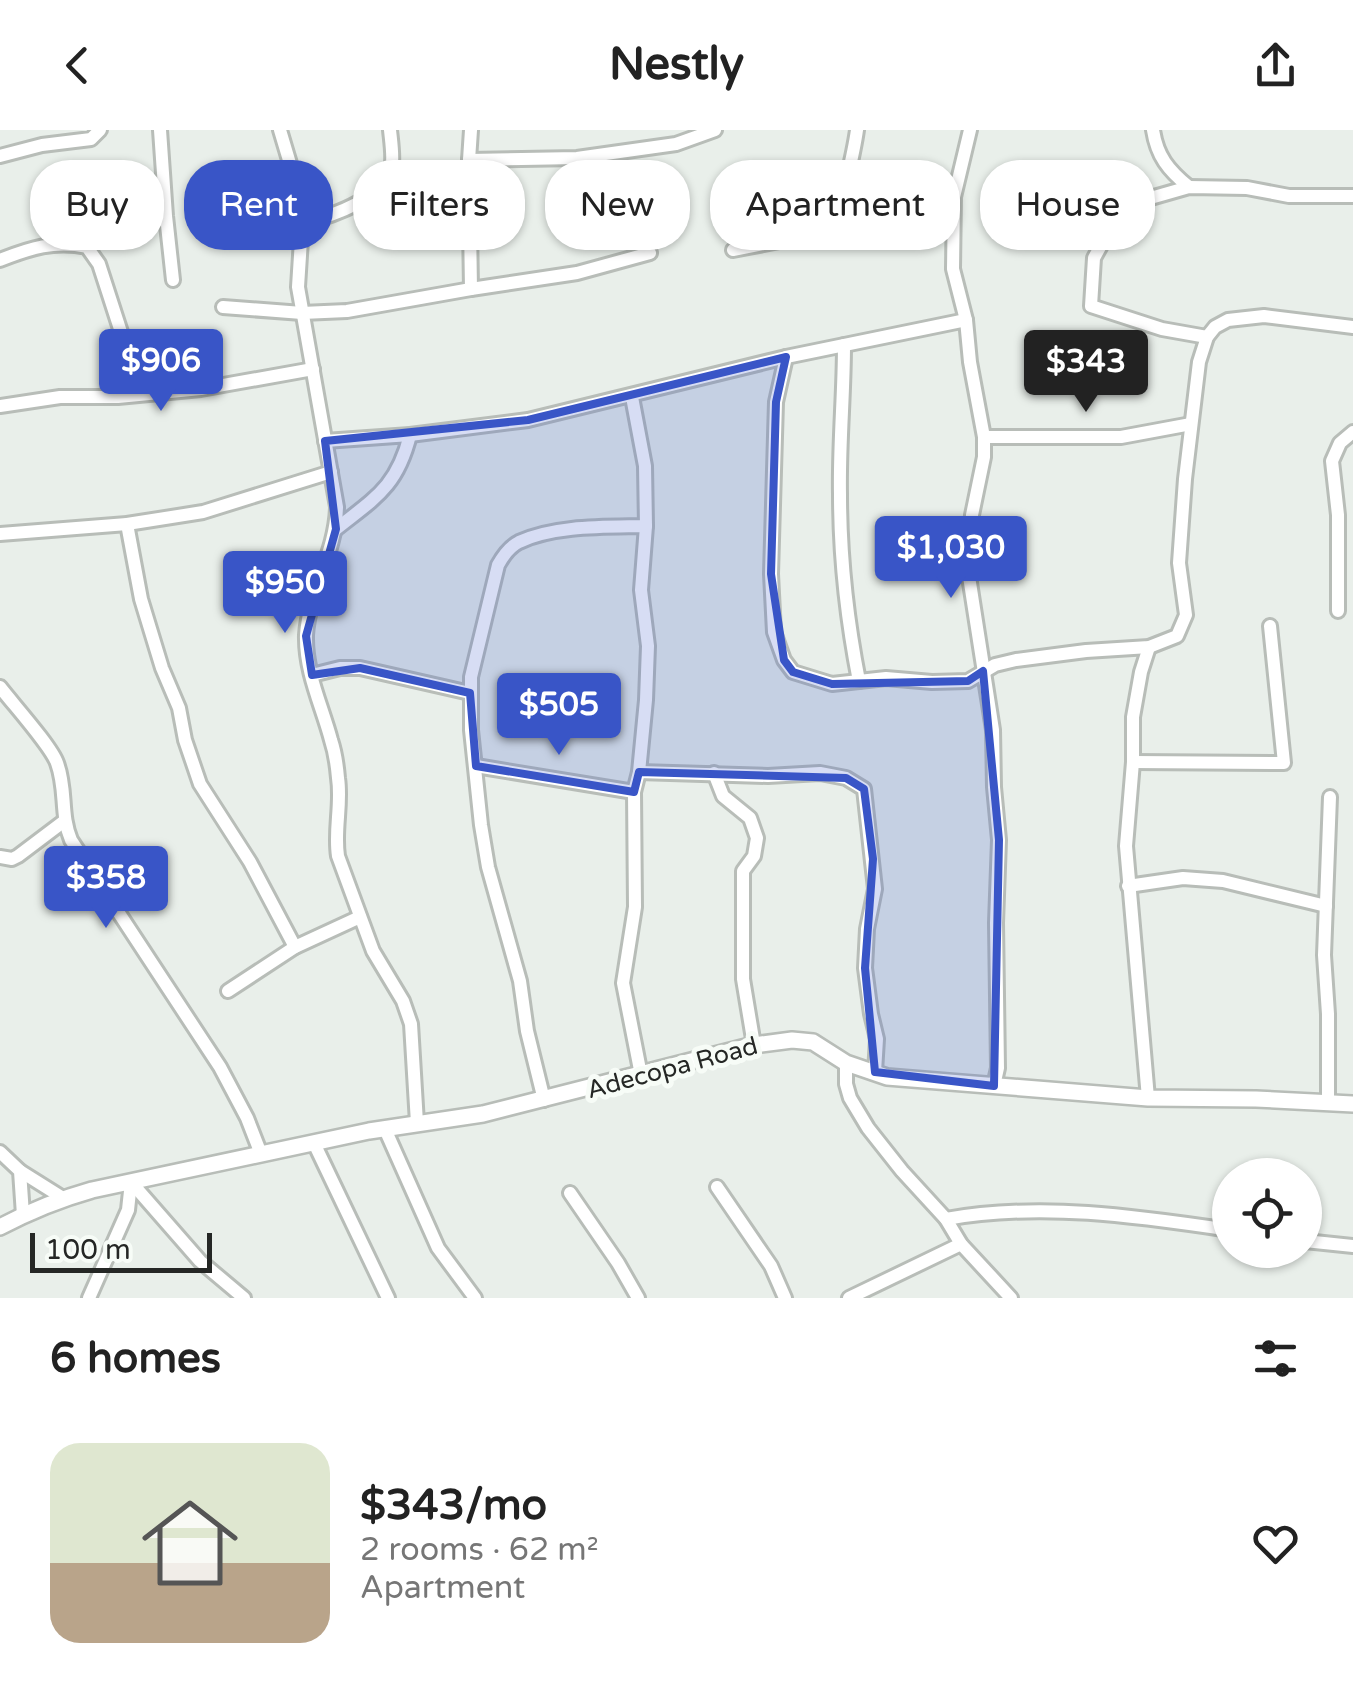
<!DOCTYPE html>
<html lang="en">
<head>
<meta charset="utf-8">
<style>
  :root { --surface:#fff; --page:#f6f6f6; --text:#222; --muted:#767676; --accent:#3955c7 }
  body { margin:0; font-family:"Varela Round",sans-serif; background:var(--page); color:var(--text); height:100vh; display:flex; flex-direction:column; font-size:38px; white-space:nowrap }
  * { box-sizing:border-box; margin:0 }
  p { font-size:32px; color:var(--muted) }
  .icon { flex:none; width:55px; height:55px; fill:none; stroke:currentColor; stroke-width:2; stroke-linecap:round; stroke-linejoin:round }
  .map { position:relative; height:1168px; overflow:hidden }
  .sheet { display:flex; flex-direction:column; background:var(--surface); flex:1 }
  .sheet>* { flex:none }
  .hud { position:absolute; left:30px; top:30px; width:1295px; height:90px; display:flex; gap:20px }
  .controls { position:absolute; left:1212px; top:1028px; display:grid; gap:20px }
  .controls a { display:grid; place-items:center; width:110px; height:110px; border-radius:50%; background:var(--surface); box-shadow:0 2px 8px #0004; font-size:50px }
  .scale { position:absolute; left:30px; bottom:25px; width:182px; box-sizing:border-box; padding-left:10px; border:5px solid #252725; border-top:0; font-size:28px; line-height:35px; white-space:nowrap; color:#252725; -webkit-text-stroke:8px #f7fcf7; paint-order:stroke }
  .price { position:absolute; translate:-50% -85px; padding:0 22px; border-radius:10px; background:var(--accent); color:#fff; font-size:32px; line-height:65px; filter:drop-shadow(0 2px 5px #0008) }
  .price::after { content:''; position:absolute; left:50%; top:60px; width:30px; height:22px; margin-left:-15px; background:inherit; clip-path:polygon(0 0,100% 0,50% 100%) }
  .price.selected { background:#222; color:#fff }
  ul { padding:0; list-style:none }
  li { display:flex; align-items:center; gap:30px; height:250px; padding:0 50px }
  li span { display:grid; place-items:center; flex:none; width:280px; height:200px; border-radius:30px; color:#555 }
  li>.icon { margin-inline-start:auto }
  span .icon { width:120px; height:120px; fill:#fffc; stroke-width:1 }
  li b { font-size:42px }
  h2 { display:flex; justify-content:space-between; align-items:center; height:120px; padding:0 50px; font-size:42px }
  .pill { padding:0 35px; border-radius:40px; background:var(--surface); box-shadow:0 2px 8px #0004; font-size:35px; line-height:90px }
  .pill.selected { background:var(--accent); color:#fff }
  header { display:flex; justify-content:space-between; align-items:center; height:130px; padding:0 50px; background:var(--surface); font-size:45px; font-weight:700 }
  .map>svg:first-child { display:block }
  .lines { fill:none; stroke-linecap:round; stroke-linejoin:round }
  .minor-casing { stroke:#b8bdb8; stroke-width:18 }
  .tertiary-casing { stroke:#b8bdb8; stroke-width:20 }
  .minor { stroke:#fff; stroke-width:12 }
  .tertiary { stroke:#fff; stroke-width:15 }
  .marked { fill:#3955c7; fill-opacity:0.2; stroke:#3955c7; stroke-width:8; stroke-linejoin:round }
  .labels { text-anchor:middle; stroke-width:10; stroke-linejoin:round; paint-order:stroke }
  .street-label { font-size:25px; fill:#252725; stroke:#f7fcf7 }
</style>
</head>
<body>
<header><svg class="icon" aria-label="back" viewBox="0 0 24 24"><path d="M15 5l-7 7 7 7"/></svg>Nestly<svg class="icon" aria-label="share" viewBox="0 0 24 24"><path d="M12 15V3M7 8l5-5 5 5M5 13v7h14v-7"/></svg></header>
<div class="map">
<svg width="1353" height="1168" viewBox="0 0 1353 1168">
  <rect width="100%" height="100%" fill="#e9efea"/>
  <g class="lines">
    <g class="minor-casing">
      <g id="minor">
        <polyline points="160,0 166,86 173,150"/>
        <path d="M280,0L300,67L302,94L298,157L337,377C336,422 309,461 306,505C305,542 322,576 331,610C335,622 337,636 338,648C342,674 334,700 338,726L373,821L403,871L411,894L417,993"/>
        <polyline points="970,0 954,67 953,139 966,190 970,232 984,307 984,327 972,385 968,440 993,600 994,657 999,710 996,793 998,938 994,956"/>
        <path d="M1153,0C1157,26 1168,40 1189,57"/>
        <polyline points="0,26 42,15 91,9 100,0"/>
        <polyline points="469,30 577,28 676,14 715,0"/>
        <path d="M302,94C331,86 387,69 392,33C393,23 391,10 390,0"/>
        <path d="M733,120L795,108L836,107C840,70 852,36 857,0"/>
        <path d="M0,130C30,118 55,110 87,117L99,134L141,264"/>
        <polyline points="471,159 469,30 471,0"/>
        <polyline points="223,177 302,183 347,181 471,159 577,143 650,123"/>
        <polyline points="1207,207 1162,199 1091,176 1094,128 1115,90 1147,69 1189,57 1247,58 1289,66 1353,66"/>
        <path d="M844,215C844,265 839,314 840,364C840,426 847,490 859,551"/>
        <polyline points="786,227 776,272 771,444 774,502 784,530 793,542 832,554 886,548 932,552 968,551 995,535 1016,530 1086,521 1149,517 1177,506 1186,485 1179,433 1185,349 1199,232 1207,207 1215,197 1228,190 1264,186 1353,197"/>
        <polyline points="632,267 645,336 646,396 641,460 648,516 646,570 639,642 634,662 635,777 623,853 641,945"/>
        <polyline points="0,276 60,267 118,267 201,259 313,239"/>
        <polyline points="984,307 1121,307 1191,294"/>
        <polyline points="325,311 410,305 528,290 786,227 966,190"/>
        <polyline points="127,394 141,469 162,538 179,578 185,610 200,654 250,732 295,817"/>
        <path d="M336,399C375,368 397,357 410,305"/>
        <polyline points="0,404 127,394 203,382 331,342"/>
        <polyline points="1338,481 1338,385 1332,331 1340,313 1353,302"/>
        <polyline points="312,545 340,538 360,538 470,563"/>
        <path d="M0,557C13,574 51,616 57,633C67,660 60,684 71,710L220,937L247,988L261,1024"/>
        <polyline points="1133,632 1284,633 1270,496"/>
        <polyline points="476,636 634,662"/>
        <polyline points="639,642 768,646 820,643 846,648 864,659 875,759 867,799 865,838 871,884 877,909 875,942"/>
        <polyline points="714,643 723,666 750,688 757,708 754,726 743,741 743,849 754,915"/>
        <polyline points="0,727 12,729 18,726 63,692"/>
        <polyline points="1128,756 1183,748 1223,751 1326,776"/>
        <polyline points="228,861 295,817 360,787"/>
        <polyline points="846,933 846,954 850,968 868,998 902,1041 946,1089 961,1114 1011,1168"/>
        <polyline points="1148,968 1126,716 1133,632 1133,587 1141,542 1149,517"/>
        <path d="M544,970L527,901L520,851L488,737L481,695L471,600V547L498,435C503,426 509,417 519,412C555,395 607,397 646,396"/>
        <polyline points="1328,973 1328,884 1324,825 1330,667"/>
        <polyline points="385,999 438,1118 475,1168"/>
        <polyline points="314,1013 388,1168"/>
        <polyline points="0,1022 20,1041 23,1085"/>
        <polyline points="20,1041 63,1068"/>
        <polyline points="131,1052 200,1131 244,1168"/>
        <polyline points="717,1057 771,1136 785,1168"/>
        <polyline points="570,1063 618,1133 638,1168"/>
        <path d="M946,1089C1040,1072 1136,1086 1230,1100"/>
        <polyline points="1305,1111 1353,1116"/>
        <polyline points="89,1168 128,1080 131,1052"/>
        <polyline points="849,1168 961,1114"/>
      </g>
    </g>
    <g class="tertiary-casing">
      <path id="tertiary" d="M0,1097C30,1081 60,1069 92,1060L369,1001L483,984L754,915L792,910L813,912L846,933L887,947L1148,968L1256,969L1353,974"/>
    </g>
    <use href="#minor" class="minor"/>
    <use href="#tertiary" class="tertiary"/>
  </g>
  <path class="marked" d="M786,227L776,272L771,444L784,530L793,542L832,554L968,551L983,541L999,710L994,956L875,942L865,838L873,729L864,659L846,648L639,642L634,662L476,636L470,563L360,538L312,545L306,506L336,399L325,311L528,290Z"/>
  <g class="labels">
    <g class="street-label">
      <text transform="translate(672 937) rotate(-15)" y="9">Adecopa Road</text>
    </g>
  </g>
</svg>
<div class="controls">
<a><svg class="icon" aria-label="locate" viewBox="0 0 24 24"><circle cx="12" cy="12" r="6"/><path d="M12 2v4M12 18v4M2 12h4M18 12h4"/></svg></a>
</div>
<div class="scale">100 m</div>
<b class="price" style="left:161px;top:284px">$906</b>
<b class="price selected" style="left:1086px;top:285px">$343</b>
<b class="price" style="left:951px;top:471px">$1,030</b>
<b class="price" style="left:285px;top:506px">$950</b>
<b class="price" style="left:559px;top:628px">$505</b>
<b class="price" style="left:106px;top:801px">$358</b>
<div class="hud">
<a class="pill">Buy</a>
<a class="pill selected">Rent</a>
<a class="pill">Filters</a>
<a class="pill">New</a>
<a class="pill">Apartment</a>
<a class="pill">House</a>
</div>
</div>
<section class="sheet">
<h2>6 homes<svg class="icon" aria-label="filters" viewBox="0 0 24 24"><path d="M4 7h16M4 17h16"/><circle cx="9" cy="7" r="2"/><circle cx="15" cy="17" r="2"/></svg></h2>
<ul>
<li><span style="background:linear-gradient(#dfe7d0 60%,#b9a48a 0)"><svg class="icon" aria-label="home" viewBox="0 0 24 24"><path d="M3 11l9-7 9 7M6 9v11h12V9"/></svg></span><div><b>$343/mo</b><p>2 rooms · 62 m²</p><p>Apartment</p></div><svg class="icon" aria-label="heart" viewBox="0 0 24 24"><path d="M12 20l-8-8c-3-5 5-10 8-4 3-6 11-1 8 4z"/></svg></li>
</ul>
</section>
</body>
</html>
